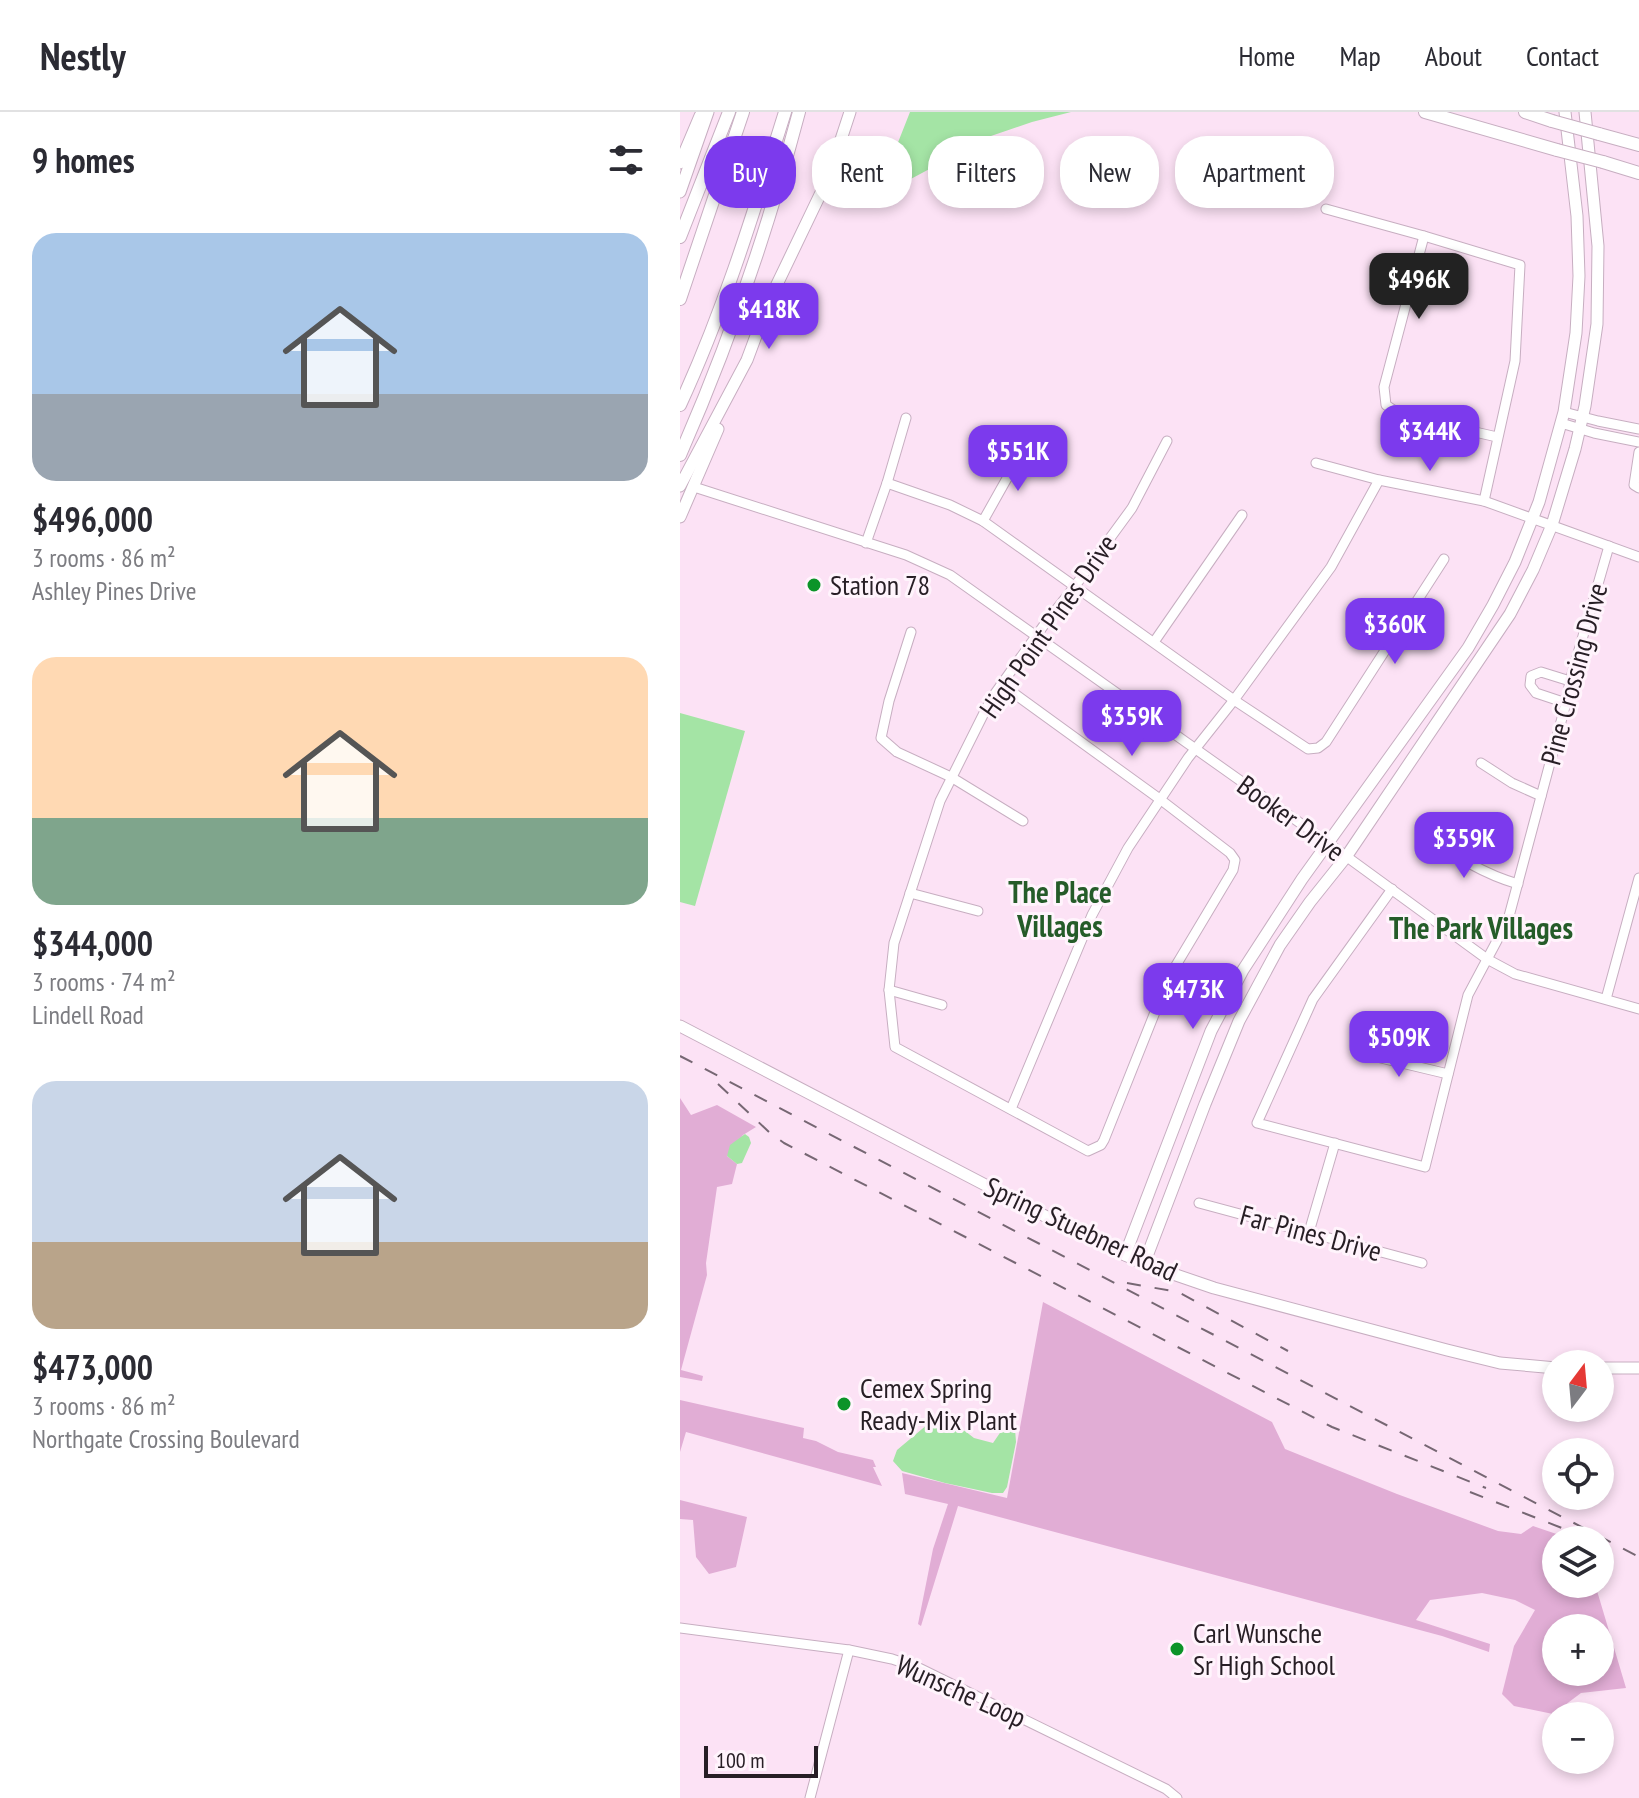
<!DOCTYPE html>
<html lang="en">
<head>
<meta charset="utf-8">
<style>
  :root { --surface:#fff; --page:#f2f2f3; --text:#2b2b33; --muted:#7c7c81; --line:#e1e1e2; --accent:#7c3aed }
  body { margin:0; font-family:"PT Sans Narrow",sans-serif; background:var(--page); color:var(--text); height:100vh; display:flex; flex-direction:column; font-size:30px; white-space:nowrap }
  * { box-sizing:border-box; margin:0 }
  p { font-size:26px; color:var(--muted) }
  .icon { flex:none; width:44px; height:44px; fill:none; stroke:currentColor; stroke-width:2; stroke-linecap:round; stroke-linejoin:round }
  .map { position:relative; flex:1; overflow:hidden }
  .drawer { display:flex; flex-direction:column; background:var(--surface); width:680px }
  .drawer>* { flex:none }
  .banner { position:absolute; left:24px; top:24px; width:760px; height:72px; display:flex; gap:16px }
  .needle { width:52px; rotate:16deg }
  .controls { position:absolute; left:862px; top:1238px; display:grid; gap:16px }
  .controls a { display:grid; place-items:center; width:72px; height:72px; border-radius:50%; background:var(--surface); box-shadow:0 4px 12px #0003; font-size:40px }
  .scale { position:absolute; left:24px; bottom:20px; width:114px; box-sizing:border-box; padding-left:8px; border:4px solid #271e25; border-top:0; font-size:22px; line-height:28px; white-space:nowrap; color:#271e25; -webkit-text-stroke:6px #fff4fc; paint-order:stroke }
  .price { position:absolute; translate:-50% -68px; padding:0 18px; border-radius:16px; background:var(--accent); color:#fff; font-size:26px; line-height:52px; filter:drop-shadow(0 2px 4px #0008) }
  .price::after { content:''; position:absolute; left:50%; top:48px; width:24px; height:18px; margin-left:-12px; background:inherit; clip-path:polygon(0 0,100% 0,50% 100%) }
  .price.selected { background:#222; color:#fff }
  ul { padding:0; list-style:none }
  li { display:grid; align-content:center; gap:16px; height:424px; padding:0 32px }
  li span { display:grid; place-items:center; height:248px; border-radius:24px; color:#555 }
  li>.icon { margin-inline-start:auto }
  span .icon { width:144px; height:144px; fill:#fffc; stroke-width:1 }
  li b { font-size:34px }
  h2 { display:flex; justify-content:space-between; align-items:center; height:96px; padding:0 32px; font-size:34px }
  .pill { padding:0 28px; border-radius:32px; background:var(--surface); box-shadow:0 4px 12px #0003; font-size:28px; line-height:72px }
  .pill.selected { background:var(--accent); color:#fff }
  header { display:flex; align-items:center; gap:48px; box-sizing:border-box; height:112px; padding:0 40px; background:var(--surface); border-bottom:2px solid var(--line) }
  header strong { font-size:38px }
  nav { display:flex; gap:44px; margin-inline-start:auto; font-size:28px }
  main { display:flex; flex:1; min-height:0 }
  .map>svg:first-child { display:block }
  .green { fill:#e1add5; fill-rule:evenodd }
  .water { fill:#a4e4a5 }
  .lines { fill:none; stroke-linecap:round; stroke-linejoin:round }
  .minor-casing { stroke:#c7aec1; stroke-width:11 }
  .major-casing { stroke:#c7aec1; stroke-width:13 }
  .highway-casing { stroke:#c7aec1; stroke-width:14 }
  .minor { stroke:#fff; stroke-width:9 }
  .major { stroke:#fff; stroke-width:11 }
  .highway { stroke:#fff; stroke-width:12 }
  .rail { stroke:#766773; stroke-width:2; stroke-dasharray:14 14; stroke-linecap:butt }
  .highway-bridge-casing { stroke:#c7aec1; stroke-width:14; stroke-linecap:butt }
  .highway-bridge { stroke:#fff; stroke-width:12 }
  .poi-dot { fill:#0c9429; stroke:#fff4fc; stroke-width:3 }
  .labels { text-anchor:middle; stroke-width:6; stroke-linejoin:round; paint-order:stroke }
  .poi-label { font-size:28px; fill:#271e25; stroke:#fff4fc; text-anchor:start }
  .street-label { font-size:28px; fill:#271e25; stroke:#fff4fc }
  .neighbourhood-label { font-size:30px; font-weight:bold; fill:#255c29; stroke:#fff4fc }
</style>
</head>
<body>
<header>
<strong>Nestly</strong>
<nav><a>Home</a><a>Map</a><a>About</a><a>Contact</a></nav>
</header>
<main>
<section class="drawer">
<h2>9 homes<svg class="icon" aria-label="filters" viewBox="0 0 24 24"><path d="M4 7h16M4 17h16"/><circle cx="9" cy="7" r="2"/><circle cx="15" cy="17" r="2"/></svg></h2>
<ul>
<li><span style="background:linear-gradient(#a9c7e8 65%,#9aa5b1 0)"><svg class="icon" aria-label="home" viewBox="0 0 24 24"><path d="M3 11l9-7 9 7M6 9v11h12V9"/></svg></span><div><b>$496,000</b><p>3 rooms · 86 m²</p><p>Ashley Pines Drive</p></div></li>
<li><span style="background:linear-gradient(#ffd9b3 65%,#7fa58c 0)"><svg class="icon" aria-label="home" viewBox="0 0 24 24"><path d="M3 11l9-7 9 7M6 9v11h12V9"/></svg></span><div><b>$344,000</b><p>3 rooms · 74 m²</p><p>Lindell Road</p></div></li>
<li><span style="background:linear-gradient(#c9d6e8 65%,#b9a48a 0)"><svg class="icon" aria-label="home" viewBox="0 0 24 24"><path d="M3 11l9-7 9 7M6 9v11h12V9"/></svg></span><div><b>$473,000</b><p>3 rooms · 86 m²</p><p>Northgate Crossing Boulevard</p></div></li>
</ul>
</section>
<div class="map">
<svg width="959" height="1686" viewBox="0 0 959 1686">
  <rect width="100%" height="100%" fill="#fce2f5"/>
  <g class="green">
    <polygon points="0,986 11,1003 37,993 76,1015 63,1023 47,1044 57,1052 52,1072 37,1075 26,1151 27,1163 1,1258 23,1264 22,1269 0,1265"/>
    <path d="M363,1190L592,1310L605,1337L717,1382L818,1419L841,1422L853,1414L894,1428H876V1472H915L946,1576L901,1581L873,1602L834,1594L822,1582L834,1534L855,1498L835,1488L802,1481L750,1488L736,1508L810,1532L809,1540L762,1524L278,1394L241,1514L238,1512L253,1437L268,1392L225,1382L222,1361L327,1386ZM876,1516H920V1560H876Z"/>
    <polygon points="0,1288 124,1316 123,1326 136,1329 158,1340 193,1348 196,1355 193,1355 202,1374 6,1320 0,1340"/>
    <polygon points="0,1388 67,1405 56,1455 29,1462 16,1445 13,1408 0,1407"/>
  </g>
  <g class="water">
    <polygon points="230,0 391,0 352,10 311,24 214,76 205,72 202,68 202,60 217,33"/>
    <polygon points="0,601 65,619 15,794 0,790"/>
    <polygon points="65,1022 69,1025 71,1031 62,1051 57,1052 47,1044 50,1033"/>
    <polygon points="248,1312 260,1318 273,1315 285,1319 294,1326 313,1331 324,1315 335,1317 336,1330 327,1375 323,1381 312,1381 265,1371 222,1359 213,1349 217,1338"/>
  </g>
  <g class="lines">
    <g class="minor-casing">
      <g id="minor">
        <polyline points="646,97 744,124 840,153 835,249 804,389"/>
        <polyline points="744,124 704,275 706,293 721,303 817,325"/>
        <polyline points="884,300 918,309 959,317"/>
        <polyline points="881,311 914,321 959,330"/>
        <polyline points="959,340 954,373 959,376"/>
        <polyline points="636,351 699,368 804,389 959,445"/>
        <polyline points="207,371 270,393 303,409 554,588 628,637 638,636 646,630 764,447"/>
        <polyline points="14,375 226,443 270,463 637,723 807,847 835,862 959,897"/>
        <polyline points="303,409 344,336"/>
        <polyline points="186,431 207,371 226,306"/>
        <polyline points="231,520 209,589 201,626 217,640 271,665 343,709"/>
        <polyline points="474,530 562,403"/>
        <polyline points="321,572 481,688 550,741 555,748 553,758 489,865 424,1028 421,1033 408,1039 215,935 209,878 214,831 260,689 311,587 364,513 395,474 452,396 487,329"/>
        <polyline points="886,591 856,581 850,573 851,564 861,560 890,569"/>
        <polyline points="801,651 832,671 861,684"/>
        <path d="M750,725C778,746 804,762 838,772"/>
        <polyline points="712,777 633,887 577,1011 745,1055 788,883 828,808 886,591 890,569 929,434"/>
        <polyline points="230,781 298,799"/>
        <polyline points="209,878 262,893"/>
        <polyline points="926,887 959,766"/>
        <polyline points="691,935 701,946 768,962"/>
        <polyline points="331,997 412,803 448,736 508,646 554,588 651,455 699,368"/>
        <polyline points="519,1091 742,1151"/>
        <polyline points="629,1120 655,1031"/>
        <polyline points="0,1516 169,1538 212,1547 239,1556 486,1677 497,1686"/>
        <polyline points="130,1686 169,1538"/>
      </g>
    </g>
    <g class="major-casing">
      <g id="major">
        <polyline points="0,51 20,4"/>
        <polyline points="0,80 28,0"/>
        <polyline points="0,374 67,248 89,189 149,64 170,0"/>
        <polyline points="0,405 38,317"/>
        <polyline points="0,914 388,1116 464,1152 534,1176 767,1238 820,1251 876,1256"/>
        <polyline points="445,1143 531,919 563,858 622,767 788,536 813,493 835,450 859,390 884,300 896,221 899,164 897,104 885,0"/>
        <polyline points="464,1152 525,992 559,909 600,833 630,790 666,745 830,502 853,458 872,413 895,337 905,294 917,212 918,134 905,0"/>
        <polyline points="920,1256 959,1256"/>
      </g>
    </g>
    <g class="highway-casing">
      <g id="highway">
        <polyline points="745,0 877,38"/>
        <polyline points="845,0 872,9"/>
        <polyline points="919,22 959,33"/>
        <polyline points="923,50 959,61"/>
        <polyline points="0,125 49,0"/>
        <polyline points="0,187 63,0"/>
        <path d="M0,293C44,198 74,99 105,0"/>
        <path d="M0,343C49,232 88,117 119,0"/>
      </g>
    </g>
    <use href="#minor" class="minor"/>
    <use href="#major" class="major"/>
    <use href="#highway" class="highway"/>
    <g class="rail">
      <polyline points="0,944 959,1445"/>
      <polyline points="38,972 89,1020 104,1031 652,1315 806,1376"/>
      <polyline points="447,1171 498,1180 608,1239"/>
      <polyline points="790,1380 887,1418"/>
    </g>
    <g class="highway-bridge-casing">
      <g id="highway-bridge">
        <polyline points="872,9 919,22"/>
        <polyline points="877,38 923,50"/>
      </g>
    </g>
    <use href="#highway-bridge" class="highway-bridge"/>
  </g>
  <g class="poi-dot">
    <circle cx="134" cy="473" r="8"/>
    <circle cx="164" cy="1292" r="8"/>
    <circle cx="497" cy="1537" r="8"/>
  </g>
  <g class="labels">
    <g class="poi-label">
      <text x="150" y="483">Station 78</text>
      <text x="180" y="1286">Cemex Spring<tspan x="180" dy="32">Ready-Mix Plant</tspan></text>
      <text x="513" y="1531">Carl Wunsche<tspan x="513" dy="32">Sr High School</tspan></text>
    </g>
    <g class="street-label">
      <text transform="translate(368 514) rotate(-55)" y="10">High Point Pines Drive</text>
      <text transform="translate(894 562) rotate(-75)" y="10">Pine Crossing Drive</text>
      <text transform="translate(611 706) rotate(36)" y="10">Booker Drive</text>
      <text transform="translate(401 1117) rotate(25)" y="10">Spring Stuebner Road</text>
      <text transform="translate(631 1121) rotate(15)" y="10">Far Pines Drive</text>
      <text transform="translate(281 1579) rotate(24)" y="10">Wunsche Loop</text>
    </g>
    <g class="neighbourhood-label">
      <text x="380" y="791">The Place<tspan x="380" dy="34">Villages</tspan></text>
      <text x="801" y="827">The Park Villages</text>
    </g>
  </g>
</svg>
<div class="controls">
<a><svg class="needle" viewBox="-14 -14 28 28"><path d="M0-13l5 13h-10z" fill="#e53935"/><path d="M0 13l5-13h-10z" fill="#7c7c81"/></svg></a>
<a><svg class="icon" aria-label="locate" viewBox="0 0 24 24"><circle cx="12" cy="12" r="6"/><path d="M12 2v4M12 18v4M2 12h4M18 12h4"/></svg></a>
<a><svg class="icon" aria-label="layers" viewBox="0 0 24 24"><path d="M12 4l9 5-9 5-9-5zM3 14l9 5 9-5"/></svg></a>
<a>+</a>
<a>−</a>
</div>
<div class="scale">100 m</div>
<b class="price selected" style="left:739px;top:209px">$496K</b>
<b class="price" style="left:89px;top:239px">$418K</b>
<b class="price" style="left:750px;top:361px">$344K</b>
<b class="price" style="left:338px;top:381px">$551K</b>
<b class="price" style="left:715px;top:554px">$360K</b>
<b class="price" style="left:452px;top:646px">$359K</b>
<b class="price" style="left:784px;top:768px">$359K</b>
<b class="price" style="left:513px;top:919px">$473K</b>
<b class="price" style="left:719px;top:967px">$509K</b>
<div class="banner">
<a class="pill selected">Buy</a>
<a class="pill">Rent</a>
<a class="pill">Filters</a>
<a class="pill">New</a>
<a class="pill">Apartment</a>
</div>
</div>
</main>
</body>
</html>
